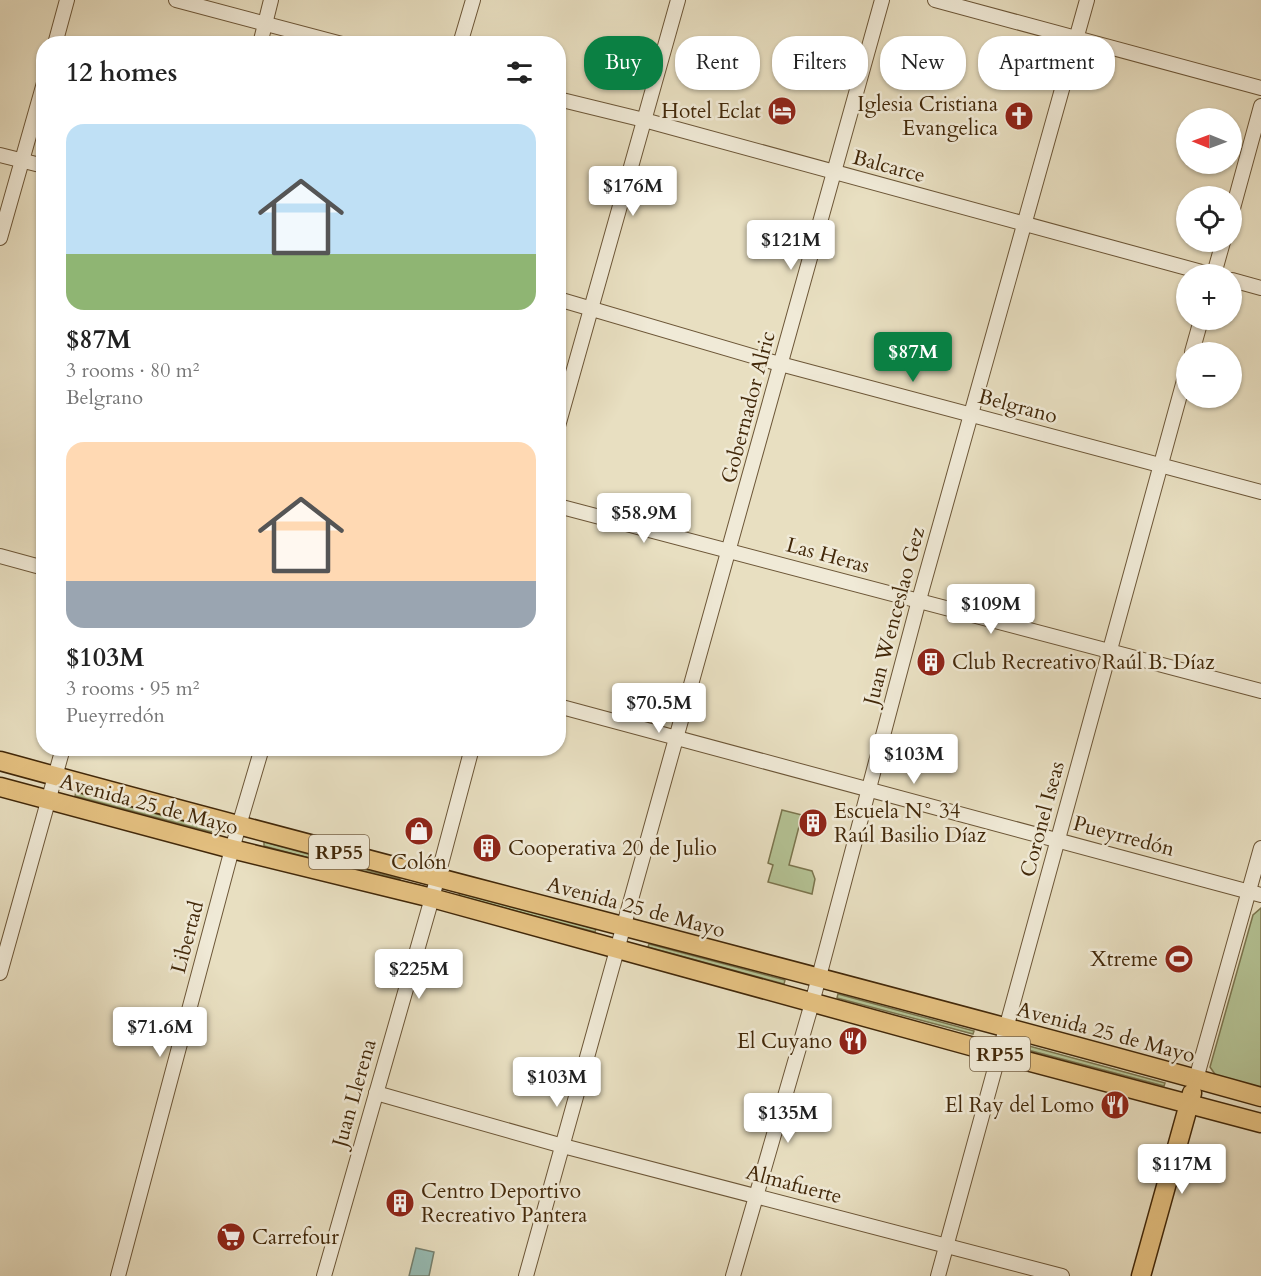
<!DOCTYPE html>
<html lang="en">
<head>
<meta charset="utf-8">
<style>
  :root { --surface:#fff; --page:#f2f2f2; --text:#222; --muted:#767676; --accent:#0b8043 }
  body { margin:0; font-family:Cardo,serif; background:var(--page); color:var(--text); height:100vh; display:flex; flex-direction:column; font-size:22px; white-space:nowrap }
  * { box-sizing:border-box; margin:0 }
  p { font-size:20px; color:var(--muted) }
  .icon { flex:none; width:33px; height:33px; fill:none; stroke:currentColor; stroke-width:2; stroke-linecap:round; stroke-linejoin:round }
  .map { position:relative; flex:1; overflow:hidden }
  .sheet { position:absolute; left:36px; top:36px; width:530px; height:720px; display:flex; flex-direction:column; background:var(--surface); border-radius:24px; box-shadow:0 2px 4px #0004 }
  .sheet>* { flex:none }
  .top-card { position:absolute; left:584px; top:36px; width:570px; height:54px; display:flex; gap:12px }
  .needle { width:39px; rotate:271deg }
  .fabs { position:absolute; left:1176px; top:108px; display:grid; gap:12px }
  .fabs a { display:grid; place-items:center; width:66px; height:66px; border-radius:50%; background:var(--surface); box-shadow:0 2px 4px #0004; font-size:30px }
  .price { position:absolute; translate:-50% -51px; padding:0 14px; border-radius:6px; background:#fff; color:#222; font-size:20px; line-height:39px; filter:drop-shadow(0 2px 3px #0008) }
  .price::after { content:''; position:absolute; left:50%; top:36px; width:18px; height:14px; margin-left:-9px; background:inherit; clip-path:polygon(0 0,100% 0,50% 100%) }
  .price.current { background:var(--accent); color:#fff }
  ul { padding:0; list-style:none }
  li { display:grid; align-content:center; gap:12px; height:318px; padding:0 30px }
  li span { display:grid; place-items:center; height:186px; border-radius:18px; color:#555 }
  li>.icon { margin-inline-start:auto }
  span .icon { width:108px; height:108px; fill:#fffc; stroke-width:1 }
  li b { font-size:26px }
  h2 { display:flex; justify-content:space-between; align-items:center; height:72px; padding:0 30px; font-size:26px }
  .chip { padding:0 21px; border-radius:24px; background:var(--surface); box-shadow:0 2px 4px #0004; font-size:21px; line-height:54px }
  .chip.current { background:var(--accent); color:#fff }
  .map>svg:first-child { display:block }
  .green { fill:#b4c294; stroke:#7b754e; stroke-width:1.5 }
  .water { fill:#97bcb4; stroke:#758170; stroke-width:1.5 }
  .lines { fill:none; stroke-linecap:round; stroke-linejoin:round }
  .minor-casing { stroke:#6c5637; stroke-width:16 }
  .major-casing { stroke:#422809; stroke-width:21 }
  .minor { stroke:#f0ead7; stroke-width:14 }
  .major { stroke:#e4c080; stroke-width:18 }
  .labels { text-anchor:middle; stroke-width:5; stroke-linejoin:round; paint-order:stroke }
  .shield { fill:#f0ead7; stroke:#766247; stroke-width:1.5 }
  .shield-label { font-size:20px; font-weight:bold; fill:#422809 }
  .poi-label { font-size:21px; fill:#422809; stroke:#f0ead7; text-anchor:end }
  .street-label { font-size:21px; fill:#422809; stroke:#f0ead7 }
</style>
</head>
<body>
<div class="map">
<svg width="1261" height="1276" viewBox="0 0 1261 1276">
  <rect width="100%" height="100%" fill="#e8dfc1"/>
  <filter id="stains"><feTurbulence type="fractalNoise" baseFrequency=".00333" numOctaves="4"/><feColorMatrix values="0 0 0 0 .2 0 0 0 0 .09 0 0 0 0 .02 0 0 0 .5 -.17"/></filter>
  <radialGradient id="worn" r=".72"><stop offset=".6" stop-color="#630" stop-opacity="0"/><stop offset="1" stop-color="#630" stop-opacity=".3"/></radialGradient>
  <g class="green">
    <polygon points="76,792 212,829 211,832 75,796"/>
    <polygon points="782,810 802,815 789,865 812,871 815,879 812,894 768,882 773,865 768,863"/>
    <polygon points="264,842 400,879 399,882 264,846"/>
    <polygon points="460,892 596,929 595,932 459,896"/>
    <polygon points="1261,908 1261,1088 1217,1077 1210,1067 1253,915"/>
    <polygon points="649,944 785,980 784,984 648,947"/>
    <polygon points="838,994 974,1031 973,1034 837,998"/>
    <polygon points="1029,1046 1165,1083 1164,1086 1028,1050"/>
  </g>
  <polygon class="water" points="416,1248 434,1252 429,1276 409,1276"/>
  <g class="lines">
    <g class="minor-casing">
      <g id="minor">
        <polyline points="176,0 342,44"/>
        <polyline points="935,0 1261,88"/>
        <polyline points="55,44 67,0"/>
        <polyline points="260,44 271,0"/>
        <polyline points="460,44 473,0"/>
        <polyline points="558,99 644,120 1209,274"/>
        <polyline points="0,155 44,166"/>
        <polyline points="1232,212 1261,106"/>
        <polyline points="0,238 44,83"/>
        <polyline points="1214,274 1223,242"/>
        <polyline points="1232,280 1261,288"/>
        <polyline points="558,299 769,361 1261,492"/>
        <polyline points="1192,352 1201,320"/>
        <polyline points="558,426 678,0"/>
        <polyline points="558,506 1261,691"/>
        <polyline points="0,556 44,568"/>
        <polyline points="558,706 1261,895"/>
        <polyline points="0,973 63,748"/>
        <polyline points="1196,1079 1261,848"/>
        <polyline points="376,1093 563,1146 1062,1276"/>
        <polyline points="118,1276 232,849 262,748"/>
        <polyline points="324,1276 432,898 472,748"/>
        <path d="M526,1276C644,850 764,425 882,0"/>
        <polyline points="733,1276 812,1003 919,600 1087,0"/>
        <polyline points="938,1276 1186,373"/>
      </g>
    </g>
    <g class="major-casing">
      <g id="major">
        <path d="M0,761C420,876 842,980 1261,1097"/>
        <polyline points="0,787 232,849 432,898 985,1050 1261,1123"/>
        <polyline points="1141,1276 1192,1093"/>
      </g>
    </g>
    <use href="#minor" class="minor"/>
    <use href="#major" class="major"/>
  </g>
  <defs>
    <g id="hotel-disc" transform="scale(1.5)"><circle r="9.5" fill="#8f2418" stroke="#f0ead7"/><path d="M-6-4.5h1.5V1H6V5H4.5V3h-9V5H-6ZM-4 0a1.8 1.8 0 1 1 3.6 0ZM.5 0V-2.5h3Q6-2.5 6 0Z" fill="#fff"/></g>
    <g id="church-disc" transform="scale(1.5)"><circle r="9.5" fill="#8f2418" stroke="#f0ead7"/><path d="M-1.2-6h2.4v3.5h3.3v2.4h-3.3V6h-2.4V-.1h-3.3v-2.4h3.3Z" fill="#fff"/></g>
    <g id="building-disc" transform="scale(1.5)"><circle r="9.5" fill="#8f2418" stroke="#f0ead7"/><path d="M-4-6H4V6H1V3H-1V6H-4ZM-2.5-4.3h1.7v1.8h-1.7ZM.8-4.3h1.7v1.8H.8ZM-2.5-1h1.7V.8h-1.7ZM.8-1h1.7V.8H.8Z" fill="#fff"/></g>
    <g id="shop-disc" transform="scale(1.5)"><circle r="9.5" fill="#8f2418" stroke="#f0ead7"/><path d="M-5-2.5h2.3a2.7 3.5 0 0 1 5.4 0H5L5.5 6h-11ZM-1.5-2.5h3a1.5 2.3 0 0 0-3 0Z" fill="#fff"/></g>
    <g id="stadium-disc" transform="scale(1.5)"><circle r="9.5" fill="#8f2418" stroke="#f0ead7"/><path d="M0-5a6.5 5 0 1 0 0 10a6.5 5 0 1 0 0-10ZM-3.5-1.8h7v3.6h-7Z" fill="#fff"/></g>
    <g id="restaurant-disc" transform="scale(1.5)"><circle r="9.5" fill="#8f2418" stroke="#f0ead7"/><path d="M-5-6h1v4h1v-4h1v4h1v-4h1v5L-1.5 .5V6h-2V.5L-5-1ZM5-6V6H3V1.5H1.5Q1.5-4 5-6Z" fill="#fff"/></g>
    <g id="supermarket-disc" transform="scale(1.5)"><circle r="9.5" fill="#8f2418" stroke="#f0ead7"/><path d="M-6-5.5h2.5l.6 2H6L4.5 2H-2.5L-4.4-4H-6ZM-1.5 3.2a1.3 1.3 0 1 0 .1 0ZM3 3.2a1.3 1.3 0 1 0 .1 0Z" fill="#fff"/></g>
  </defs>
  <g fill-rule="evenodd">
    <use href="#hotel-disc" x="782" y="111"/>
    <use href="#church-disc" x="1019" y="116"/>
    <use href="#building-disc" x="931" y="662"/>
    <use href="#building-disc" x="813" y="823"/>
    <use href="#shop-disc" x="419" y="831"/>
    <use href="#building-disc" x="487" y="848"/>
    <use href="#stadium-disc" x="1179" y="959"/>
    <use href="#restaurant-disc" x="853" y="1041"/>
    <use href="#restaurant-disc" x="1115" y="1105"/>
    <use href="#building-disc" x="400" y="1203"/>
    <use href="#supermarket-disc" x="231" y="1237"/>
  </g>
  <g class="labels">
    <g class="shield">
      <rect x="309" y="835" width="60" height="34" rx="4.5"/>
      <rect x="970" y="1037" width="60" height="34" rx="4.5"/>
    </g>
    <g class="shield-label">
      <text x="339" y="859">RP55</text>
      <text x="1000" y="1061">RP55</text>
    </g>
    <g class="poi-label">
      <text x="998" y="111">Iglesia Cristiana<tspan x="998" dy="24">Evangelica</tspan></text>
      <text x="761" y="118">Hotel Eclat</text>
      <text x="952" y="669" text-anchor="start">Club Recreativo Raúl B. Díaz</text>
      <text x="834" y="818" text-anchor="start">Escuela N° 34<tspan x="834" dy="24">Raúl Basilio Díaz</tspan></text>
      <text x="508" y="855" text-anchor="start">Cooperativa 20 de Julio</text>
      <text x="419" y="869" text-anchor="middle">Colón</text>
      <text x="1158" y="966">Xtreme</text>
      <text x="832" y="1048">El Cuyano</text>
      <text x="1094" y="1112">El Ray del Lomo</text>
      <text x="421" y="1198" text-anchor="start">Centro Deportivo<tspan x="421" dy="24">Recreativo Pantera</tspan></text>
      <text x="252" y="1244" text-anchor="start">Carrefour</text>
    </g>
    <g class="street-label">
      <text transform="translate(889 166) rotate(15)" y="7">Balcarce</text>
      <text transform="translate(1018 406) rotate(15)" y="7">Belgrano</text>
      <text transform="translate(748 407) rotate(-75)" y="7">Gobernador Alric</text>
      <text transform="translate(828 555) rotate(15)" y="7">Las Heras</text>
      <text transform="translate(894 616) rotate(-75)" y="7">Juan Wenceslao Gez</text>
      <text transform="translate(149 804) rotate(15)" y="7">Avenida 25 de Mayo</text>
      <text transform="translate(1042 819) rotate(-75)" y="7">Coronel Iseas</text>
      <text transform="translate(1124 836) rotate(15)" y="7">Pueyrredón</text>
      <text transform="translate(636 907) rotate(15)" y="7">Avenida 25 de Mayo</text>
      <text transform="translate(187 937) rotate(-75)" y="7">Libertad</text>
      <text transform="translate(1106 1032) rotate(15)" y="7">Avenida 25 de Mayo</text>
      <text transform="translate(354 1093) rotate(-74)" y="7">Juan Llerena</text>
      <text transform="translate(794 1184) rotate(15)" y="7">Almafuerte</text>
    </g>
  </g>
  <rect width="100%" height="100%" filter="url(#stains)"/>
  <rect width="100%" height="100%" fill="url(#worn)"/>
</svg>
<div class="fabs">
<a><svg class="needle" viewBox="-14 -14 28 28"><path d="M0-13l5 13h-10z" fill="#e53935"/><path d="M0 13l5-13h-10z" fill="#767676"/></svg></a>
<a><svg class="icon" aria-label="locate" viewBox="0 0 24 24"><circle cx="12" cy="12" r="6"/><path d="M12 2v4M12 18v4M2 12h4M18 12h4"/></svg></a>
<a>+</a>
<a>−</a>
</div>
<b class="price" style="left:633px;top:217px">$176M</b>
<b class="price" style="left:791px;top:271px">$121M</b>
<b class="price current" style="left:913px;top:383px">$87M</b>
<b class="price" style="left:644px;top:544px">$58.9M</b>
<b class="price" style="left:991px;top:635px">$109M</b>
<b class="price" style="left:659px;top:734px">$70.5M</b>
<b class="price" style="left:914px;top:785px">$103M</b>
<b class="price" style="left:419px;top:1000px">$225M</b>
<b class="price" style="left:160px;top:1058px">$71.6M</b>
<b class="price" style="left:557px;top:1108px">$103M</b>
<b class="price" style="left:788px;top:1144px">$135M</b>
<b class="price" style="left:1182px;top:1195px">$117M</b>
<div class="top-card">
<a class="chip current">Buy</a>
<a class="chip">Rent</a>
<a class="chip">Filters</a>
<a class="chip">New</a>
<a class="chip">Apartment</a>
</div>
<section class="sheet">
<h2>12 homes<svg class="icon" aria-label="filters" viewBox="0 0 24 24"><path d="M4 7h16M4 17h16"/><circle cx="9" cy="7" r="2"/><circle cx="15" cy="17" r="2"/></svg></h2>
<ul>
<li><span style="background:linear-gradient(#bfe0f5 70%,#8fb573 0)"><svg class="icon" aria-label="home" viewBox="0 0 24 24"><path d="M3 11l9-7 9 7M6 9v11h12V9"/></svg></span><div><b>$87M</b><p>3 rooms · 80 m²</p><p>Belgrano</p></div></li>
<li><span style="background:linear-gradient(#ffd9b3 75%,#9aa5b1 0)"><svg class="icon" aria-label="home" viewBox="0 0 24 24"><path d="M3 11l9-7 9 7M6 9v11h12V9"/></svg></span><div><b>$103M</b><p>3 rooms · 95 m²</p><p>Pueyrredón</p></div></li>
</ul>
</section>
</div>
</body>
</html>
